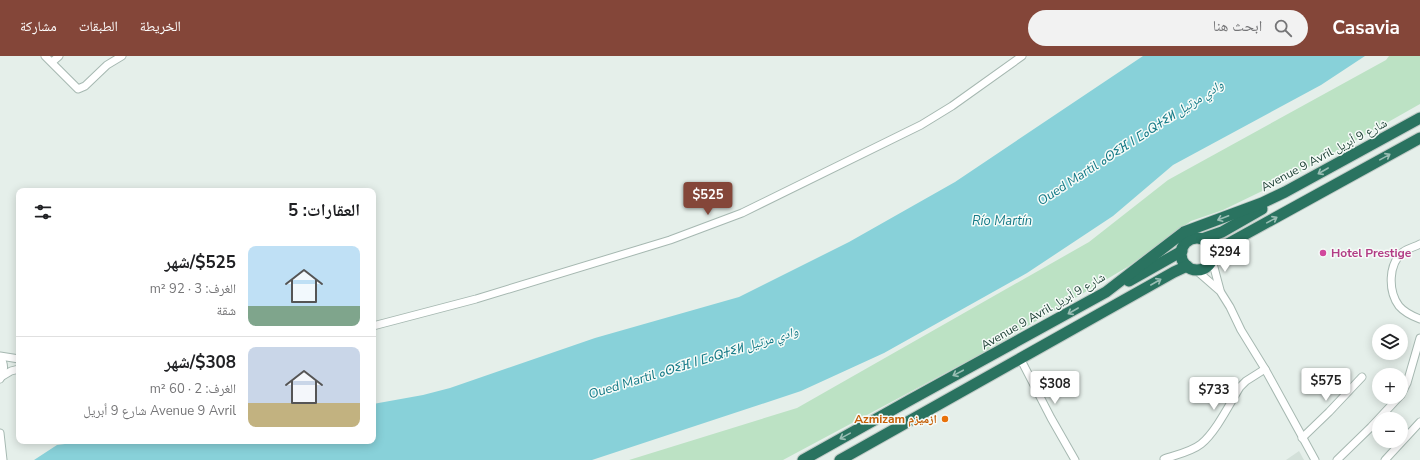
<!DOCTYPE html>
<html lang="ar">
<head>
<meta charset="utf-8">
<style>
  :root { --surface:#fff; --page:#f2f2f2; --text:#202124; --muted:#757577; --line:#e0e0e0; --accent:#844639 }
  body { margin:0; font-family:"Nunito Sans","Noto Naskh Arabic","Noto Sans Tifinagh",sans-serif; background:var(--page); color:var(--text); direction:rtl; height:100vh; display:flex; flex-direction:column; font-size:15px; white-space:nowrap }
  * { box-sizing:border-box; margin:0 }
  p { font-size:13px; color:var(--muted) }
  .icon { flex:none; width:22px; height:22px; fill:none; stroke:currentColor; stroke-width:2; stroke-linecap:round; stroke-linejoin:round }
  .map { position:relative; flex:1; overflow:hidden; direction:ltr }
  .drawer { position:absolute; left:16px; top:132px; width:360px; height:256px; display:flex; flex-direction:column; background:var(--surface); border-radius:8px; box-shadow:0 2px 10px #0003; direction:rtl }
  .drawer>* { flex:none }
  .controls { position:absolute; left:1372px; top:268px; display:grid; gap:8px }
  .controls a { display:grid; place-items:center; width:36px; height:36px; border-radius:50%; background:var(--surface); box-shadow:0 2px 10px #0003; font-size:20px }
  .price { position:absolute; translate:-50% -34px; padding:0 9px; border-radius:4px; background:#fff; color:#222; font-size:13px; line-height:26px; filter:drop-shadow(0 1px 2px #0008) }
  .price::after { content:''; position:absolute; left:50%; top:24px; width:12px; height:9px; margin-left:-6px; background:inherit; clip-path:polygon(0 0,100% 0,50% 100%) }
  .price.selected { background:var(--accent); color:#fff }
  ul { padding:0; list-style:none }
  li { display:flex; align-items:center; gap:12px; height:100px; padding:0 16px }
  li+li { border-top:1px solid var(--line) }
  li span { display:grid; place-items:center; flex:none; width:112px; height:80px; border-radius:8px; color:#555 }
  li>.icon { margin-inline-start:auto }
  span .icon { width:48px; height:48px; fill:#fffc; stroke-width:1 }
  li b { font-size:17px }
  h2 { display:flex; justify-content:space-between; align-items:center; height:48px; padding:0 16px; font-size:17px }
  header { display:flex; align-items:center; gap:24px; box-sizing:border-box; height:56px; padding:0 20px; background:var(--accent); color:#fff }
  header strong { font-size:19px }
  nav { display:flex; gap:22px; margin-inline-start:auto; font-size:14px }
  .search { width:280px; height:36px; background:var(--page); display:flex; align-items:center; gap:10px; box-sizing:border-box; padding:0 14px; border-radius:22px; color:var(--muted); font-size:15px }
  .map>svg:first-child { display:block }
  .built { fill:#d3e0d9 }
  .green { fill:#bce2c4 }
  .water { fill:#88d1d9 }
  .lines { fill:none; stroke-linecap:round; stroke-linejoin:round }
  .minor-casing { stroke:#a6b8b1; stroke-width:9 }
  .highway-casing { stroke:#c1cbc7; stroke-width:13 }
  .minor { stroke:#fff; stroke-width:7 }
  .highway { stroke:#2a7360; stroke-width:11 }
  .oneway { stroke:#9abeb4 }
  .hotel-dot { fill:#d1479c; stroke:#f6fbf8; stroke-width:1.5 }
  .food-dot { fill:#e8710a; stroke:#f6fbf8; stroke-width:1.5 }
  .labels { text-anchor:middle; stroke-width:3; stroke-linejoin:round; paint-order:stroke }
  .street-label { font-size:12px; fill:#214438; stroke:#f6fbf8 }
  .hotel-label { font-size:12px; font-weight:bold; fill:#b23c85; stroke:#f6fbf8; text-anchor:start }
  .food-label { font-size:12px; font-weight:bold; fill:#c56008; stroke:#f6fbf8; text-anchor:end }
  .water-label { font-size:13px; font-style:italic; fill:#147a87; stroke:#f6fbf8 }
</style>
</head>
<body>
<header>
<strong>Casavia</strong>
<div class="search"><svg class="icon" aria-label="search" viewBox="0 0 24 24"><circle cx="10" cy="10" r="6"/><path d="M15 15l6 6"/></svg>ابحث هنا</div>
<nav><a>الخريطة</a><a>الطبقات</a><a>مشاركة</a></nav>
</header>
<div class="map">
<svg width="1420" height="404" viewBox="0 0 1420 404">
  <rect width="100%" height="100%" fill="#e5efea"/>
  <polygon class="built" points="1299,395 1304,404 1286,404"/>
  <polygon class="green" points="1389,0 1420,0 1420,48 1291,121 1223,154 1191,165 1129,210 979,299 783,404 629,404 797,352 1089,186 1168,124 1386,4"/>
  <polygon class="water" points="1143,0 1365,0 1321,29 1173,109 1113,160 1027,217 884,297 801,335 592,404 34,404 57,389 88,385 373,385 373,348 423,339 450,332 595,282 739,241 849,186 955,126"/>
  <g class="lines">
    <g class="minor-casing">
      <g id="minor">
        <polyline points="45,0 78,33 85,30 107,9 122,0"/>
        <polyline points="52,6 59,0"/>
        <path d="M1420,188C1415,191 1408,192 1403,196C1388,208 1388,235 1399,250C1405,257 1412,260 1420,263"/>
        <polyline points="1212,204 1220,234"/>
        <polyline points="1196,214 1220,235 1230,251 1241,274 1265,313 1315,404"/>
        <polyline points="373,270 476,243 670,184 742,157 921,69 952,50 1022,0"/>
        <polyline points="0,300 19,303"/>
        <path d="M0,301C5,308 4,316 0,323"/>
        <polyline points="1020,302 1051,362 1075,404"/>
        <polyline points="1,321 11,315 19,313"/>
        <polyline points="1401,339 1407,327 1420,282"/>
        <polyline points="0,377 3,404"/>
        <polyline points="1302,382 1329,356 1362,321"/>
        <path d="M1164,403C1175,399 1191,396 1201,388C1216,376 1230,347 1240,331L1246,325L1265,313"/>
        <polyline points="1337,404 1371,371 1399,341"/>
        <polyline points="1385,404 1420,366"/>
      </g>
    </g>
    <g class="highway-casing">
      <g id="highway">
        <circle cx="1197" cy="198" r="16"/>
        <polyline points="1202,183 1222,176 1262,153"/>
        <polyline points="1213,196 1420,82"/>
        <polyline points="1129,225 1182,195"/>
        <polyline points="803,404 910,344 1106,236 1184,176 1262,147 1285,136 1420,62"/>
        <polyline points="840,404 1174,216 1187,210"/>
      </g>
    </g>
    <use href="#minor" class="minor"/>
    <use href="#highway" class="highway"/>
  </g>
  <defs><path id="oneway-shaft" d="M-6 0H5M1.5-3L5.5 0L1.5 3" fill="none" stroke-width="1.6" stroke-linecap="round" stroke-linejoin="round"/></defs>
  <g class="oneway">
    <use href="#oneway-shaft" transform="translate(1385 101) rotate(-29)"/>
    <use href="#oneway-shaft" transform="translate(1323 115) rotate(150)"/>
    <use href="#oneway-shaft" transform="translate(1223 162) rotate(159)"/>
    <use href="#oneway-shaft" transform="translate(1272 164) rotate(-29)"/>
    <use href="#oneway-shaft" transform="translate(1156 226) rotate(-30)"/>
    <use href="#oneway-shaft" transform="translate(1073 255) rotate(150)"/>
    <use href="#oneway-shaft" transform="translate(958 317) rotate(152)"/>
    <use href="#oneway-shaft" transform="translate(845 380) rotate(151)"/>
  </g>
  <circle class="hotel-dot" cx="1323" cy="197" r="4"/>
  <circle class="food-dot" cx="945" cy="363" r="4"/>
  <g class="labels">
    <g class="street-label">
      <text transform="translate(1324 99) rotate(-28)" y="4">Avenue 9 Avril شارع 9 أبريل</text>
      <text transform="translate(1043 255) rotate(-30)" y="4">Avenue 9 Avril شارع 9 أبريل</text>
    </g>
    <g class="hotel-label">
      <text x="1331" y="201">Hotel Prestige</text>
    </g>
    <g class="food-label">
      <text x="937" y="367">Azmizam ازميزم</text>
    </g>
    <g class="water-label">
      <text transform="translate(1130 86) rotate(-33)" y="5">Oued Martil ⴰⵙⵉⴼ ⵏ ⵎⴰⵕⵜⵉⵍ وادي مرتيل</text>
      <text x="1002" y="169">Río Martín</text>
      <text transform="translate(693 306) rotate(-17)" y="5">Oued Martil ⴰⵙⵉⴼ ⵏ ⵎⴰⵕⵜⵉⵍ وادي مرتيل</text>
    </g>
  </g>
</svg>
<div class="controls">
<a><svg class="icon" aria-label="layers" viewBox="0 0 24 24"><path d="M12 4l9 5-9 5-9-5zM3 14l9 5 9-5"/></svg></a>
<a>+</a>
<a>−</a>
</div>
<b class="price selected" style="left:708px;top:160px">$525</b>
<b class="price" style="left:1225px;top:217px">$294</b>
<b class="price" style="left:1326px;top:346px">$575</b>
<b class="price" style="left:1055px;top:349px">$308</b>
<b class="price" style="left:1214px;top:355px">$733</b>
<section class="drawer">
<h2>العقارات: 5<svg class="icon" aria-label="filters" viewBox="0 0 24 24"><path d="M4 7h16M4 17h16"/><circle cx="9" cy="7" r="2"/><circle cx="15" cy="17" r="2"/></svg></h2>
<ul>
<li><span style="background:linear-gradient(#bfe0f5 75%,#7fa58c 0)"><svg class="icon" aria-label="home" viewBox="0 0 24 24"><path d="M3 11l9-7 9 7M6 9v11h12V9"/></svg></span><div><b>$525/شهر</b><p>الغرف: 3 · 92 m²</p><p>شقة</p></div></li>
<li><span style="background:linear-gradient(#c9d6e8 70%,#c2b280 0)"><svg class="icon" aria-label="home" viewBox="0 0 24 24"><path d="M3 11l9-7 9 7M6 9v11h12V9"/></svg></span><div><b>$308/شهر</b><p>الغرف: 2 · 60 m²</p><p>Avenue 9 Avril شارع 9 أبريل</p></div></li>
</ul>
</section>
</div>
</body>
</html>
